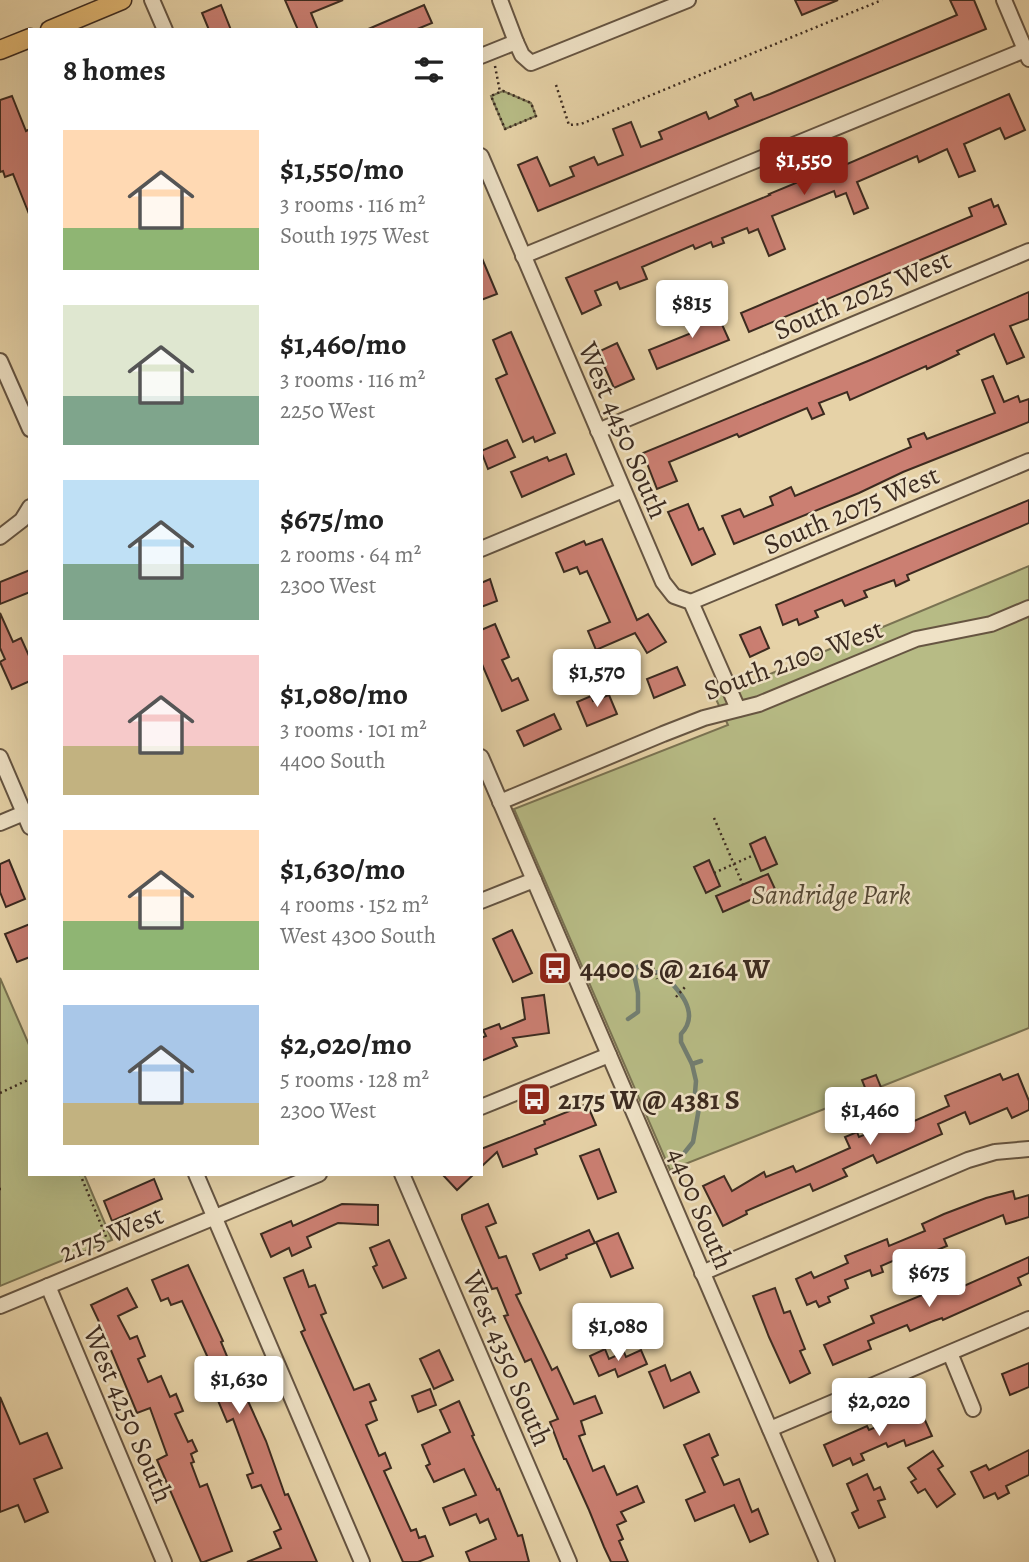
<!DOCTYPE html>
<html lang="en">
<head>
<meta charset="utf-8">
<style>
  :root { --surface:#fff; --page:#f6f6f6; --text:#222; --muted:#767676; --accent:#8f2418 }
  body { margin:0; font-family:Alegreya,serif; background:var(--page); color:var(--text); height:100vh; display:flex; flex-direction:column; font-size:26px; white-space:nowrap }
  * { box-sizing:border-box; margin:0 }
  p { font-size:23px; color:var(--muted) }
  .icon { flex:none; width:38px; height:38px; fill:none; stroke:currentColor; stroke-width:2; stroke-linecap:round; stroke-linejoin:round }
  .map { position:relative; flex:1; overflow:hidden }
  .details { position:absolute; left:28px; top:28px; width:455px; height:1148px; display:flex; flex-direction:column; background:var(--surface); border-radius:0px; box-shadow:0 7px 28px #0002 }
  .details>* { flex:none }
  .price { position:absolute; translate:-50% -60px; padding:0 16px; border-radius:7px; background:#fff; color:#222; font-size:23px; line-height:46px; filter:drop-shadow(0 2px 4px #0008) }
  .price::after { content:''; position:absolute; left:50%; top:42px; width:21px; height:16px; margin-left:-10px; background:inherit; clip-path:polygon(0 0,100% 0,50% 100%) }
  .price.current { background:var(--accent); color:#fff }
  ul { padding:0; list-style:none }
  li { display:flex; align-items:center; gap:21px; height:175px; padding:0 35px }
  li span { display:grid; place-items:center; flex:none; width:196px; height:140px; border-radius:0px; color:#555 }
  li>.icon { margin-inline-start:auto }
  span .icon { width:84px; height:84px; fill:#fffc; stroke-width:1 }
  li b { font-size:30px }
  h2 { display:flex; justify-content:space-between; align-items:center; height:84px; padding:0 35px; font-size:30px }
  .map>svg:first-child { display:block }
  .green { fill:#b7bb85; stroke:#7a7352; stroke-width:2 }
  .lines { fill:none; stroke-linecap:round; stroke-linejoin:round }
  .stream { stroke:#727f72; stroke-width:4.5 }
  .building { fill:#cb7f72; stroke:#3c2b20; stroke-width:2 }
  .minor-casing { stroke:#665542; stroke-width:18 }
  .major-casing { stroke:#3c2b20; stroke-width:21 }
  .path { stroke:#3c2b20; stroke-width:2.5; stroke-dasharray:2 3.5; stroke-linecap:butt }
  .minor { stroke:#efe2c6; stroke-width:14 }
  .major { stroke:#e3b974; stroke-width:18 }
  .labels { text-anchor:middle; stroke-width:5; stroke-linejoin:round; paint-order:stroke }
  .street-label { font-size:28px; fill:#3c2b20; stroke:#efe2c6 }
  .park-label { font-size:28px; font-style:italic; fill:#554834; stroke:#efe2c6 }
  .poi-label { font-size:28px; font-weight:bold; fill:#3c2b20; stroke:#efe2c6; text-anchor:start }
</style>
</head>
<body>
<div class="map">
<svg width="1029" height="1562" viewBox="0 0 1029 1562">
  <rect width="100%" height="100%" fill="#e6d2a7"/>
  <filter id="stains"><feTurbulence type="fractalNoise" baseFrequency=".00286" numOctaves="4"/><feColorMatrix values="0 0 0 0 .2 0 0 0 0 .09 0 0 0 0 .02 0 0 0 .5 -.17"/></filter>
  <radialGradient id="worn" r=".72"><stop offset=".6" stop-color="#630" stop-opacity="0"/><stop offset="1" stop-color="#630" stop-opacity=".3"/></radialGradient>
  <g class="green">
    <polygon points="503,91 531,103 536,116 505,129 491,96"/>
    <polygon points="1029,566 1029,1028 670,1170 514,809 728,725 715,697"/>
    <polygon points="0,978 30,1047 30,1174 84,1174 112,1240 0,1286"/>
  </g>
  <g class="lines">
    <g class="stream">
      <path d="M628,1019L638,1012V993L634,974L636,968L641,965L650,973L661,972C677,988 702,1012 681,1034V1042L692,1064L701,1061"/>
      <polyline points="685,1152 693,1142 699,1108 695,1093 696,1081 692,1064"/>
    </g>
  </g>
  <g class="building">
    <polygon points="285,0 343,0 311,13 318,30 298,30"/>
    <polygon points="795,0 838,0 802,15"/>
    <polygon points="950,0 974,0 986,29 538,211 518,165 537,157 550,186 574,176 570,167 594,157 598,165 623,155 613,129 631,122 641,147 662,139 659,132 706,112 709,119 738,106 735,100 751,93 754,100 770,94 957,15"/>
    <polygon points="221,5 231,30 209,30 202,13"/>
    <polygon points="424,5 432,23 415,30 366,30"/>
    <polygon points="1009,94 1025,130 1005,139 1000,128 964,144 975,171 959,177 947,149 919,162 917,156 857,182 868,208 854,214 846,193 836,197 834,191 772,216 785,249 769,256 758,229 749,233 747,228 722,238 724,243 713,247 711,242 695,249 693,245 642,267 647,279 620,289 617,282 595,291 601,305 582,314 566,278 770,195 769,194 844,163 845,165"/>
    <polygon points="12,96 26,131 30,129 29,214 13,174 5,177 3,171 0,172 0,100"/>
    <polygon points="991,199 994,207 998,205 1006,224 749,332 741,313 972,216 969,208"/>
    <polygon points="481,256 497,294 481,300"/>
    <polygon points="1029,292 1029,319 1010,326 1024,357 1007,364 994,334 957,351 959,354 940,363 927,369 926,366 850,400 847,392 819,403 824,414 812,419 807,408 739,437 737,434 669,462 677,481 657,489 643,453 868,361"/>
    <polygon points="715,309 729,340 657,369 649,350 694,332 689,320"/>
    <polygon points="511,332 555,433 535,442 533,437 523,442 496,379 507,374 493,340"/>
    <polygon points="617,343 634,379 614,388 598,352"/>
    <polygon points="993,376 1004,402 1018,396 1020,402 1029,399 1029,422 903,472 859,493 734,544 722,516 740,509 744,517 773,505 770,497 791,487 795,496 911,447 908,439 924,433 927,439 995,413 982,380"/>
    <polygon points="507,440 515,457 488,469 481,451"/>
    <polygon points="566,454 574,474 522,497 511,472 547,457 549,461"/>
    <polygon points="1029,500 1029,523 907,575 909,580 896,586 894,580 864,591 867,597 845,606 842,600 815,611 818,617 799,625 797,619 783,625 776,605"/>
    <polygon points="688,504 699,530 703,528 715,554 692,565 668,512"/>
    <polygon points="602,539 637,620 648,614 666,642 647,653 635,633 596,650 588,631 610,622 587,571 580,574 577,567 564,572 556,553 584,541 586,545"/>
    <polygon points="30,570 30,592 0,604 0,582"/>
    <polygon points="490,579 497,601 481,607 481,583"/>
    <polygon points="0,613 13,642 21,638 30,658 30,681 12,689 0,662 5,659 0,648"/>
    <polygon points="495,624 509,657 502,660 512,681 518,678 528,700 502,711 481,662 481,630"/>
    <polygon points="760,627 769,648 750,657 740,635"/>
    <polygon points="677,667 685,685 654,698 647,679"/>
    <polygon points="609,695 617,714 587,726 577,702 591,696 593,701"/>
    <polygon points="554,714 561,729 524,746 517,731"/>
    <polygon points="765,837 777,864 761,871 750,844"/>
    <polygon points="9,860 25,899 6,907 0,892 0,864"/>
    <polygon points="709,860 720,886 706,893 694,867"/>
    <polygon points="768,874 775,889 723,912 716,896"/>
    <polygon points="30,924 30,957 17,962 5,934"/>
    <polygon points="512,930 532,973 513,982 493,939"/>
    <polygon points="544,995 549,1033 513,1038 517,1046 481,1061 481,1038 486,1036 483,1030 499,1024 501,1029 525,1019 522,998"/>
    <polygon points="1000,1074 1003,1080 1018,1074 1029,1101 1029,1110 1012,1118 1007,1108 970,1124 965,1112 938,1124 942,1134 877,1163 873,1155 843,1169 847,1176 813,1191 810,1184 746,1211 747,1214 723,1226 703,1186 724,1176 732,1191 764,1172 766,1177 793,1166 796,1172 850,1148 845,1137 857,1132 859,1137 910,1116 912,1122 949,1106 945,1096"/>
    <polygon points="876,1075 884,1095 870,1100 862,1080"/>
    <polygon points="587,1104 596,1125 535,1149 537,1154 503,1167 497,1152 481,1167 481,1149 545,1124 544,1121"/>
    <polygon points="599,1149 616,1192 598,1199 580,1156"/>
    <polygon points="442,1174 474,1174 457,1190"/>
    <polygon points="154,1179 162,1199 112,1221 104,1201"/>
    <polygon points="1013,1191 1015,1199 1029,1195 1029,1217 1006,1224 1003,1215 944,1239 947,1246 932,1252 935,1258 922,1263 920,1257 906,1263 904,1256 881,1266 883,1272 872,1276 870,1270 845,1280 848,1288 828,1297 830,1302 819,1307 816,1301 807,1305 796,1279 811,1272 814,1278 848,1263 845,1256 887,1239 889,1246 925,1231 922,1224 944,1214 986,1198"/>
    <polygon points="342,1204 378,1205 378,1225 338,1223 307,1237 311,1247 292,1256 289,1248 271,1257 261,1234 291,1221 293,1226"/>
    <polygon points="488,1204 496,1223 486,1227 499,1258 506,1256 521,1293 516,1295 552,1370 557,1367 574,1404 595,1396 602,1413 581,1421 585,1434 579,1436 593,1471 604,1466 617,1495 637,1486 644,1502 621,1512 626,1521 617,1525 623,1539 619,1541 628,1562 611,1562 604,1547 589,1510 566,1459 564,1459 550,1422 558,1419 531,1359 525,1362 504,1316 508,1315 497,1288 492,1289 462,1219 462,1215"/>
    <polygon points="589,1230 595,1243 566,1255 567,1258 540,1270 533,1254"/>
    <polygon points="618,1233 633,1268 611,1277 596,1242"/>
    <polygon points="389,1240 406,1278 383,1288 373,1267 377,1265 370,1248"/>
    <polygon points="1029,1257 1029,1273 1018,1278 1021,1285 943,1320 942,1318 931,1322 910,1331 907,1325 868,1341 871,1349 833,1365 824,1345 874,1323 871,1316 961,1279 964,1286"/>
    <polygon points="188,1265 223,1341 221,1342 231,1366 235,1364 242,1380 239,1381 266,1441 285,1495 288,1494 317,1562 247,1562 281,1548 274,1532 281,1529 261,1485 252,1488 247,1475 253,1473 233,1419 227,1422 214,1391 208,1393 200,1374 209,1370 205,1360 208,1358 182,1301 171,1305 168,1298 161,1301 152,1280"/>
    <polygon points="303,1270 309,1287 315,1285 326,1313 321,1315 354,1390 369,1384 376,1400 370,1402 377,1420 366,1425 379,1456 385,1453 391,1468 384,1471 411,1531 416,1529 419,1538 425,1536 433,1556 418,1562 403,1562 301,1332 305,1330 284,1278"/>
    <polygon points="127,1288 137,1307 118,1316 130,1339 137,1336 145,1356 138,1359 148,1382 161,1376 170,1397 176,1394 183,1411 175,1414 188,1442 192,1440 197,1451 191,1454 194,1462 191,1463 200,1487 207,1484 232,1551 204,1562 201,1562 157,1460 167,1455 150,1408 137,1413 110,1348 111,1347 91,1305"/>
    <polygon points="775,1288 784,1313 790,1311 805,1349 800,1351 810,1373 790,1383 769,1337 753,1296"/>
    <polygon points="605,1349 609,1359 624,1352 626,1357 641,1350 647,1364 618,1377 615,1369 599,1376 590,1356"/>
    <polygon points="439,1350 453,1380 434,1389 420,1359"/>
    <polygon points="1029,1363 1029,1387 1010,1395 1002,1374"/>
    <polygon points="665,1365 671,1381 690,1372 699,1392 664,1408 649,1372"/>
    <polygon points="430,1389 436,1405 418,1412 412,1396"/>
    <polygon points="0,1397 20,1444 47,1433 62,1468 34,1479 48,1512 25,1522 18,1505 0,1512"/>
    <polygon points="459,1401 474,1435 472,1436 497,1490 499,1489 518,1536 522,1535 529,1562 470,1562 466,1552 496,1539 488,1519 480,1523 476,1514 450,1525 443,1508 476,1495 464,1469 434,1482 426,1466 430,1464 422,1445 450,1432 440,1410"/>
    <polygon points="920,1409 932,1436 906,1446 904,1440 888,1447 886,1443 861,1454 864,1460 853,1465 850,1458 833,1466 824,1445 867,1426 869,1430"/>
    <polygon points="709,1434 718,1455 712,1458 724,1485 739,1479 752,1512 758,1509 768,1534 750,1542 734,1505 695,1521 686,1500 705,1492 684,1445"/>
    <polygon points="1029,1450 1029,1475 1006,1486 1009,1493 998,1499 995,1493 984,1498 971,1472 986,1465 989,1470"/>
    <polygon points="933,1451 943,1466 938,1469 955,1494 937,1507 925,1489 918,1493 911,1482 916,1479 908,1468"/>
    <polygon points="867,1474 874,1490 880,1487 885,1499 878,1501 885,1517 859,1528 852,1513 858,1510 847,1484"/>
  </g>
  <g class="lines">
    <g class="minor-casing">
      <g id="minor">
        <polyline points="152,0 165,30"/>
        <polyline points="500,0 516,42"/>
        <polyline points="1004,0 1029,59"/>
        <polyline points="481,56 516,42 522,55 531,63 688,0"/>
        <polyline points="481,156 663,582 674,596 691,602 738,709"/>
        <polyline points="523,256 1025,50"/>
        <polyline points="0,361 30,429"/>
        <polyline points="598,431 1029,251"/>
        <polyline points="0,537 22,520 30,507"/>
        <polyline points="481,549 623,490"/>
        <polyline points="691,602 1029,461"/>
        <polyline points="0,757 30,827"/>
        <polyline points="481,757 827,1562"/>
        <polyline points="500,802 663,734 704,718 759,704 916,639 991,624 1029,608"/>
        <polyline points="0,823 24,813"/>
        <polyline points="481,901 534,880"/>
        <polyline points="481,1107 609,1055"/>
        <polyline points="196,1174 362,1562"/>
        <polyline points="402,1174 569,1562"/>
        <polyline points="702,1273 968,1160 995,1152 1029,1149"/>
        <polyline points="48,1286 164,1562"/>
        <polyline points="0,1306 319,1174"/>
        <polyline points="950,1353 973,1409"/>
        <polyline points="770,1429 1029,1319"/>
      </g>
    </g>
    <g class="major-casing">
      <g id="major">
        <polyline points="50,30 122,0"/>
        <polyline points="0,50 30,38"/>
      </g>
    </g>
    <g class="path">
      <polyline points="495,66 500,92 491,96 505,129 536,116 531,103 503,91 500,92"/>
      <polyline points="556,85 569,125 581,124 882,0"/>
      <polyline points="714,818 743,885"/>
      <polyline points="714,873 754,855"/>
      <polyline points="653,968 657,979"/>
      <polyline points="676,997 685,987"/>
      <polyline points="0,1093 30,1079"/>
      <polyline points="80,1174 107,1239"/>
      <polyline points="0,1189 1,1189"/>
    </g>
    <use href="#minor" class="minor"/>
    <use href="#major" class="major"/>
  </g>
  <defs>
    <g id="bus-square" transform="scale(1.75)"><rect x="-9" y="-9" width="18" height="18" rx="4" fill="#8f2418" stroke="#efe2c6"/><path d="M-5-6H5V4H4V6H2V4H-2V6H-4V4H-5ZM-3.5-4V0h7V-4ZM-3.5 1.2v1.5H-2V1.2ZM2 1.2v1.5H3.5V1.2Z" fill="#fff"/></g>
  </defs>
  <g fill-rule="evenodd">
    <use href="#bus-square" x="555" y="968"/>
    <use href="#bus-square" x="534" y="1099"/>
  </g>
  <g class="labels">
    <g class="street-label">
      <text transform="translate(862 294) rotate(-23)" y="10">South 2025 West</text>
      <text transform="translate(624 430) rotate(67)" y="10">West 4450 South</text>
      <text transform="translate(851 509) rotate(-23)" y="10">South 2075 West</text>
      <text transform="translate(793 659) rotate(-20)" y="10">South 2100 West</text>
      <text transform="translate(701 1208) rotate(67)" y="10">4400 South</text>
      <text transform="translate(111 1233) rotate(-22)" y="10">2175 West</text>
      <text transform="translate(508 1358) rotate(67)" y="10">West 4350 South</text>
      <text transform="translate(129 1414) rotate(67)" y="10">West 4250 South</text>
    </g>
    <g class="park-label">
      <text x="831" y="904">Sandridge Park</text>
    </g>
    <g class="poi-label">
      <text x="580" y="978">4400 S @ 2164 W</text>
      <text x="558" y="1109">2175 W @ 4381 S</text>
    </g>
  </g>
  <rect width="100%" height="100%" filter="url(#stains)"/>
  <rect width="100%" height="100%" fill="url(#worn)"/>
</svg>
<b class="price current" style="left:804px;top:197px">$1,550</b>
<b class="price" style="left:692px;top:340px">$815</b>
<b class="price" style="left:597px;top:709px">$1,570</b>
<b class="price" style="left:870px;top:1147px">$1,460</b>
<b class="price" style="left:929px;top:1309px">$675</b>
<b class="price" style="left:618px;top:1363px">$1,080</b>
<b class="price" style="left:239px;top:1416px">$1,630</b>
<b class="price" style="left:879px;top:1438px">$2,020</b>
<section class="details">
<h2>8 homes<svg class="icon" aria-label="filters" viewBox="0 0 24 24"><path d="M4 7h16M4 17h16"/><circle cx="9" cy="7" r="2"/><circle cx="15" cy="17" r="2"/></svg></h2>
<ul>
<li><span style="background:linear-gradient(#ffd9b3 70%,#8fb573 0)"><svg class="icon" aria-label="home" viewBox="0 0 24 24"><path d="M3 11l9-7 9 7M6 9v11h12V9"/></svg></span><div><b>$1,550/mo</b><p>3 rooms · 116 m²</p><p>South 1975 West</p></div></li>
<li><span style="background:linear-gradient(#dfe7d0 65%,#7fa58c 0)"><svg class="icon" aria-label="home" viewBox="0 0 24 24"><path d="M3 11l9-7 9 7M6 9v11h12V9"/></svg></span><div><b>$1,460/mo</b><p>3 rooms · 116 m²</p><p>2250 West</p></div></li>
<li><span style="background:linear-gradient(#bfe0f5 60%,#7fa58c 0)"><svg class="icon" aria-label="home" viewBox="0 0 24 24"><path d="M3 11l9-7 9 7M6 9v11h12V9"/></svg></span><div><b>$675/mo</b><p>2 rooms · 64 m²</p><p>2300 West</p></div></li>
<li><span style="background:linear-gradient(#f6c9c9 65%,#c2b280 0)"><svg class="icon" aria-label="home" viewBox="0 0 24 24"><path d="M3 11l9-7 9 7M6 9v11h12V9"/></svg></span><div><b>$1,080/mo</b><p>3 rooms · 101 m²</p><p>4400 South</p></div></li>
<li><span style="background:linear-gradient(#ffd9b3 65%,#8fb573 0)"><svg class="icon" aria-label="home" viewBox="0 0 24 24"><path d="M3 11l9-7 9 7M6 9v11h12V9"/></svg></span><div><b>$1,630/mo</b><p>4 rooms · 152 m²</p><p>West 4300 South</p></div></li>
<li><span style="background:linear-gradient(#a9c7e8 70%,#c2b280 0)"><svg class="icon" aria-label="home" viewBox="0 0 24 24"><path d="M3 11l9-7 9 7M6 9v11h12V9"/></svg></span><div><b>$2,020/mo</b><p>5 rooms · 128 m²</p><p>2300 West</p></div></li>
</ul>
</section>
</div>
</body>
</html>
